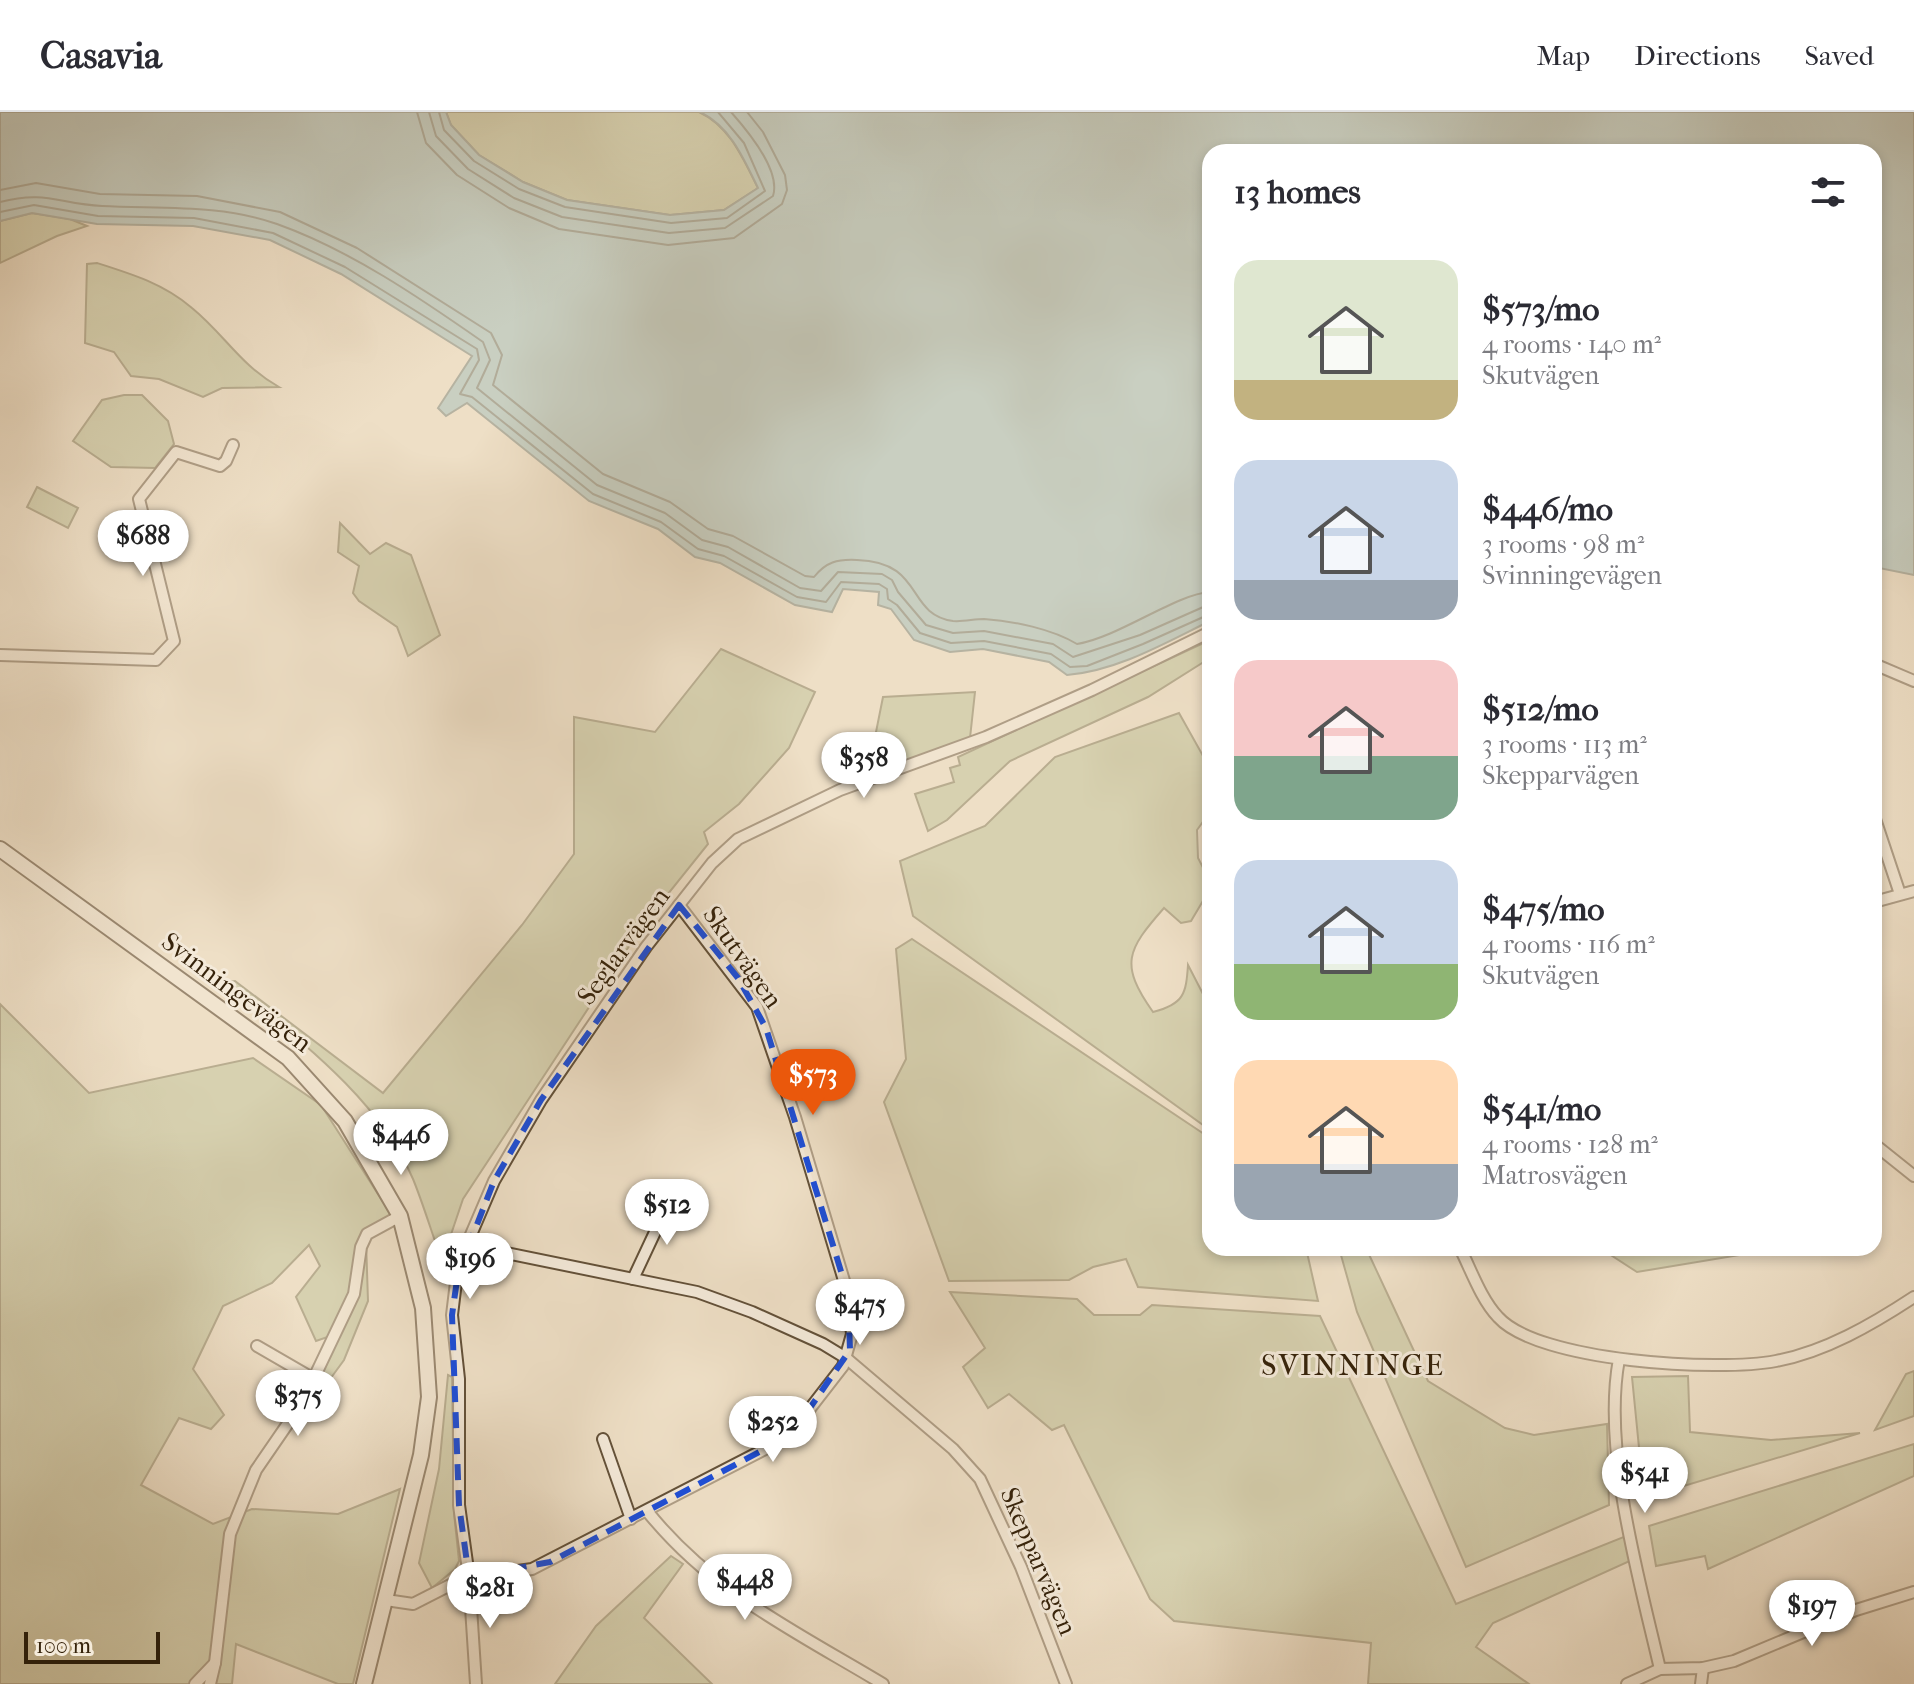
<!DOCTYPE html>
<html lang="en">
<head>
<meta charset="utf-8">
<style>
  :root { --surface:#fff; --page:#f7f7f7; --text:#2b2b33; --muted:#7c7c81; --line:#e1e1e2; --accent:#ea580c }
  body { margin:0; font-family:"IM FELL French Canon",serif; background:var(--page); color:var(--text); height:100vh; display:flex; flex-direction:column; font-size:30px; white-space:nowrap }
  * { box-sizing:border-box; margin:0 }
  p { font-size:26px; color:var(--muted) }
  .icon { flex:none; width:44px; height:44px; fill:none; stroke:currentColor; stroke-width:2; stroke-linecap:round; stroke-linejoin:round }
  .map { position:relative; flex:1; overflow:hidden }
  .side { position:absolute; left:1202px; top:32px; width:680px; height:1112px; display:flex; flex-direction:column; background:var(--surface); border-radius:24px; box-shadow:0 4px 12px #0003 }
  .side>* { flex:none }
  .scale { position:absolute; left:24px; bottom:20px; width:136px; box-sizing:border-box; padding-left:8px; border:4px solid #35220a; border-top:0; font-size:22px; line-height:28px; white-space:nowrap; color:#35220a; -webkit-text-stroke:6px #f4eada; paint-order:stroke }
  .price { position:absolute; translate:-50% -68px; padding:0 18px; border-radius:28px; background:#fff; color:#222; font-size:26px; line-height:52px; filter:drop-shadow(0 2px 4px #0008) }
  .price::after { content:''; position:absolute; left:50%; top:48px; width:24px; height:18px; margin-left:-12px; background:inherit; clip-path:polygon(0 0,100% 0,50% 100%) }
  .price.on { background:var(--accent); color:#fff }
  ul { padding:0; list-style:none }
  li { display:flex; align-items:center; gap:24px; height:200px; padding:0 32px }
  li span { display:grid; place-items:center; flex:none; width:224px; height:160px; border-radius:24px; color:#555 }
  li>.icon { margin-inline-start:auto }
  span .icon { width:96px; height:96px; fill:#fffc; stroke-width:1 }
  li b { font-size:34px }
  h2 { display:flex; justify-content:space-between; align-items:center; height:96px; padding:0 32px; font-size:34px }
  header { display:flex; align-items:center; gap:48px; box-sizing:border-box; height:112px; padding:0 40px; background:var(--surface); border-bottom:2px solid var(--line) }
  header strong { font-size:38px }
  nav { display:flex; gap:44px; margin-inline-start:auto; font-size:28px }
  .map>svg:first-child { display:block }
  .green { fill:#bac194; stroke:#78724f; stroke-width:2 }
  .water { fill:#9bbcba; stroke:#727e74; stroke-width:2 }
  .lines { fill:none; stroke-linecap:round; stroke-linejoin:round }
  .shore { stroke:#686f62; stroke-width:2 }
  .minor-casing { stroke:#635139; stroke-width:14 }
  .secondary-casing { stroke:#35220a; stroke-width:18 }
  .minor { stroke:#f4eada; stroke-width:10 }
  .secondary { stroke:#f4eada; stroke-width:14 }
  .marked { fill:none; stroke:#1d4ed8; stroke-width:6; stroke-dasharray:16 10; stroke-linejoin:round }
  .labels { text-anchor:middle; stroke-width:6; stroke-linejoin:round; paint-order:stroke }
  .street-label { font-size:26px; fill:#35220a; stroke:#f4eada }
  .quarter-label { font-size:30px; letter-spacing:2px; fill:#35220a; stroke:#f4eada }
</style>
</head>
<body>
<header>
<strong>Casavia</strong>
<nav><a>Map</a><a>Directions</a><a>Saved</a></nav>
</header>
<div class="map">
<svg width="1914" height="1572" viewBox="0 0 1914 1572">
  <rect width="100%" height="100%" fill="#eedfc6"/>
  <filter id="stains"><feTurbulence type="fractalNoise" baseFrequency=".0025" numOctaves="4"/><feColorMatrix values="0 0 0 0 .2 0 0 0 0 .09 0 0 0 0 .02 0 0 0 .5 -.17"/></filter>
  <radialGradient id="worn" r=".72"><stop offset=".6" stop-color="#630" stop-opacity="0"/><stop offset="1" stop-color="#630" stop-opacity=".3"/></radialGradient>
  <g class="green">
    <path d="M446,0H699C730,14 743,47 758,76L724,98L670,103L567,88L523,70L479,43L451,13Z"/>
    <polygon points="32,101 70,107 87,114 57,124 0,151 0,109"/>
    <path d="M97,151C132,162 164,172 192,196C225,223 240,253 279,275L222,276L203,285L159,267L131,264L114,240L85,231L87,152Z"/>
    <polygon points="124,283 142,283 168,309 174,332 155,356 111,355 73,329 102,288"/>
    <polygon points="37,375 78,396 68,416 27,395"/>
    <polygon points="340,411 370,442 386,431 411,443 440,523 408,544 397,515 359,489 353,481 359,454 338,440"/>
    <polygon points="1210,528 1210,546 1148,585 1010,649 947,708 928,719 915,682 954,670 950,656 960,653 958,645"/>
    <path d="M721,537L815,580L789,636L739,692L704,720L708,732L643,813L463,1087L442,1149C432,1122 424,1094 413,1067C377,984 296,926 229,870L235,869L383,981L522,813L574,742V605L655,620Z"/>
    <polygon points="975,580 970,626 875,660 870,650 883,585"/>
    <path d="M1179,601L1207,651L1210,700L1197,718L1198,746L1210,769V777L1191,809L1181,811L1164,796C1127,838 1119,852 1153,900C1184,892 1186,882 1188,853L1203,882L1210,886V1018L913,804L900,749L985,714L1055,645Z"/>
    <polygon points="912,827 1210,1026 1210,1136 1306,1136 1318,1189 1138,1175 1126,1147 1093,1155 1069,1168 949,1169 884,990 906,947 896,837"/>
    <polygon points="0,892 89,981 253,946 321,993 392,1104 366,1129 368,1189 344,1248 325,1274 318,1266 339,1221 316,1229 296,1185 320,1154 309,1133 272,1171 223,1194 193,1257 224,1303 211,1317 179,1306 141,1373 213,1412 252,1397 338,1402 400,1377 353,1572 338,1572 236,1532 232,1572 0,1572"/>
    <polygon points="1339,1136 1366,1136 1428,1269 1505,1316 1534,1323 1607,1312 1609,1393 1466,1455 1357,1200"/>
    <polygon points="1600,1136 1782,1136 1637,1160"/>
    <polygon points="950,1180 1077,1187 1094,1203 1140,1203 1152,1193 1320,1204 1456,1492 1626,1424 1632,1448 1493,1511 1476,1535 1529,1572 1368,1572 1371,1531 1174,1509 1150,1487 1064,1313 1052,1318 1009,1282 988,1296 963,1255 985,1236"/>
    <polygon points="1914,1259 1914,1304 1875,1318 1906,1262"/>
    <polygon points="448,1263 452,1265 454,1401 459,1449 455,1457 432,1476 419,1451 439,1357"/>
    <polygon points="1688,1264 1690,1320 1771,1328 1860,1321 1644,1386 1632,1265"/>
    <polygon points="1914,1332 1914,1364 1708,1457 1705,1444 1656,1454 1649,1414"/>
    <polygon points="671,1444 683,1452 644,1506 712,1572 555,1572 596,1514"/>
  </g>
  <path class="water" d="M0,0H446L451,13L479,43L523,70L567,88L670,103L724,98L758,76C744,47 730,14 700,0H1914V463L1874,455V40H1210V509C1165,531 1117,559 1067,563L1049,550L983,537L950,540L914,528L891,497L878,493L879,480L843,477L832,500L795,493L720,451L695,445L658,417L589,389L467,291L446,304L438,296L472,244L341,162L270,128L193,114L97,112L32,101L0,109Z"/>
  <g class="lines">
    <g class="shore">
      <polyline points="417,0 426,31 457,63 509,96 559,117 668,133 734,126 782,92 787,78 785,63 763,20 747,0"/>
      <path d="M429,0L436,24L468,57L514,86L562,105L669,121L725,116L773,84C781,59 747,18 731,0"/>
      <polyline points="439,0 444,18 474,49 519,77 565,95 671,111 727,106 765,79 744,31 718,0"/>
      <path d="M0,78L36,71L100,82L197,84L280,100L357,136L491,221L502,243L493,273L603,362L670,390L708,417L733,424L805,464L814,465C826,450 837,447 857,448C925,450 905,502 953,509C963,510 974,507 984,507C1014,509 1052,517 1077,532C1119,525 1176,482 1210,480"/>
      <path d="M0,90C46,78 59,92 102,94C160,97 221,92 277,112C350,138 420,186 483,230L490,248L477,276L597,373L665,401L702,428L728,435L800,476L821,479L838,460L882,462L892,468L898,480L926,513L953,521L984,519L1053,532L1073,545L1140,523L1210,492"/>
      <polyline points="0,100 34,93 98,104 194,106 273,121 345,155 477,237 479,248 460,282 472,285 593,382 661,410 698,437 724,444 797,485 826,490 841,470 879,472 887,477 888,487 897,493 920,521 951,531 984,529 1051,542 1070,555 1087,554 1143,532 1210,502"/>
    </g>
    <g class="minor-casing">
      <g id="minor">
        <polyline points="0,543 156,548 174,529 139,387 176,340 220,354 226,349 233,333"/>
        <polyline points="1874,552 1914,569"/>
        <polyline points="1874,704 1900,782"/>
        <polyline points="1874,790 1914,779"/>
        <polyline points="1874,1032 1914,1064"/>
        <polyline points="467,1133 697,1180 752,1200 823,1232 846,1246 953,1337 980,1367 1021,1455 1066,1572"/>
        <path d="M1460,1136C1471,1158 1481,1187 1498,1205C1538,1250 1719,1260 1776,1249C1825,1240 1873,1212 1914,1185"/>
        <polyline points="633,1167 670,1088"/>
        <polyline points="257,1234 314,1267"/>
        <path d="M1619,1247C1602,1338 1639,1466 1660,1557"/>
        <polyline points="603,1327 631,1407"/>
        <path d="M647,1399C713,1481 795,1519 883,1572"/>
        <polyline points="386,1488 413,1492 462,1467 532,1457 767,1336 805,1303 843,1254 852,1222 848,1182 795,1005 757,895 679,793"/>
        <polyline points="215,1551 230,1422 256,1358 302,1291 354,1182 361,1135 367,1122 400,1104"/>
        <polyline points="195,1572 215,1551 210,1572"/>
        <polyline points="476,1572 469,1465 459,1393 459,1267 452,1203 456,1170 470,1125 494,1069 541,988 646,835 712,751 738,727 840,678 986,625 1092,578 1210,520"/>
        <polyline points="1627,1572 1660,1557 1703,1556 1734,1549 1856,1498 1914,1480"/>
        <polyline points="1701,1572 1703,1556"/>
      </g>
    </g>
    <g class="secondary-casing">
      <polyline id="secondary" points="0,737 288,946 345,1009 400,1104 423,1196 429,1285 421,1343 364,1572"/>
    </g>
    <use href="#minor" class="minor"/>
    <use href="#secondary" class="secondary"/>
  </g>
  <path d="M0 0H1914V1572H0ZM679,793L738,866L766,916L848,1182L850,1238L805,1303L767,1336L550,1450L469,1465L459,1393L452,1203L458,1161L494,1069L541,988Z" fill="#eedfc6" fill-opacity=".55" fill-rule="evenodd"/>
  <path class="marked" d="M679,793L738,866L766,916L848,1182L850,1238L805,1303L767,1336L550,1450L469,1465L459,1393L452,1203L458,1161L494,1069L541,988Z"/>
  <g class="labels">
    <g class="street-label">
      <text transform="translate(623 834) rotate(-54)" y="9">Seglarvägen</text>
      <text transform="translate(743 845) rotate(55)" y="9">Skutvägen</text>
      <text transform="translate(237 880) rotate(37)" y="9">Svinningevägen</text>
      <text transform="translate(1039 1449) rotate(67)" y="9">Skepparvägen</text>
    </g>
    <g class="quarter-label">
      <text x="1353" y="1263">SVINNINGE</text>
    </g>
  </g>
  <rect width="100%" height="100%" filter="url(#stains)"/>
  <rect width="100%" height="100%" fill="url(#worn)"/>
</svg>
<div class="scale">100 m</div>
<b class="price" style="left:143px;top:466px">$688</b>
<b class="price" style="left:864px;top:688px">$358</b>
<b class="price on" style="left:813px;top:1005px">$573</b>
<b class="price" style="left:401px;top:1065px">$446</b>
<b class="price" style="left:667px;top:1135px">$512</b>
<b class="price" style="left:470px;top:1189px">$196</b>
<b class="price" style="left:860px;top:1235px">$475</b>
<b class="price" style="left:298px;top:1326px">$375</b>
<b class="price" style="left:773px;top:1352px">$252</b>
<b class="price" style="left:1645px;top:1403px">$541</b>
<b class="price" style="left:745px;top:1510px">$448</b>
<b class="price" style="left:490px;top:1518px">$281</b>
<b class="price" style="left:1812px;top:1536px">$197</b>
<section class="side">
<h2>13 homes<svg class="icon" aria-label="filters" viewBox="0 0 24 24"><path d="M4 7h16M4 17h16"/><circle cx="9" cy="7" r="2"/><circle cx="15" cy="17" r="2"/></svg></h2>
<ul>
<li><span style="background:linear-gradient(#dfe7d0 75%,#c2b280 0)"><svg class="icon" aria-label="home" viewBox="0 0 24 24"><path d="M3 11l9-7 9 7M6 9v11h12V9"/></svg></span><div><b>$573/mo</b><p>4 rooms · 140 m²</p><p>Skutvägen</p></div></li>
<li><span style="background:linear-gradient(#c9d6e8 75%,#9aa5b1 0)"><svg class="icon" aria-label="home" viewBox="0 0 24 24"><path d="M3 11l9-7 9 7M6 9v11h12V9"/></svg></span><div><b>$446/mo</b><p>3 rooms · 98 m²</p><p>Svinningevägen</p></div></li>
<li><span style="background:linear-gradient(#f6c9c9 60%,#7fa58c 0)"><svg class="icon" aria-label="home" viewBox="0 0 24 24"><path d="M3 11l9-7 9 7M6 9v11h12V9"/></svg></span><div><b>$512/mo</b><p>3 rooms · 113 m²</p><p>Skepparvägen</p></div></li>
<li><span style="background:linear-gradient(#c9d6e8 65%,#8fb573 0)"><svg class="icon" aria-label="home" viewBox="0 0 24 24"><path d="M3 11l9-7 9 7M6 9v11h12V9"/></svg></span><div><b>$475/mo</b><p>4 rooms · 116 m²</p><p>Skutvägen</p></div></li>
<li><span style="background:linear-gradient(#ffd9b3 65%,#9aa5b1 0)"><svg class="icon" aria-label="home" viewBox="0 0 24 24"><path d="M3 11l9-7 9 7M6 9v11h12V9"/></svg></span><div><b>$541/mo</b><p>4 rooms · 128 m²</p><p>Matrosvägen</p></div></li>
</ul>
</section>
</div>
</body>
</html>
